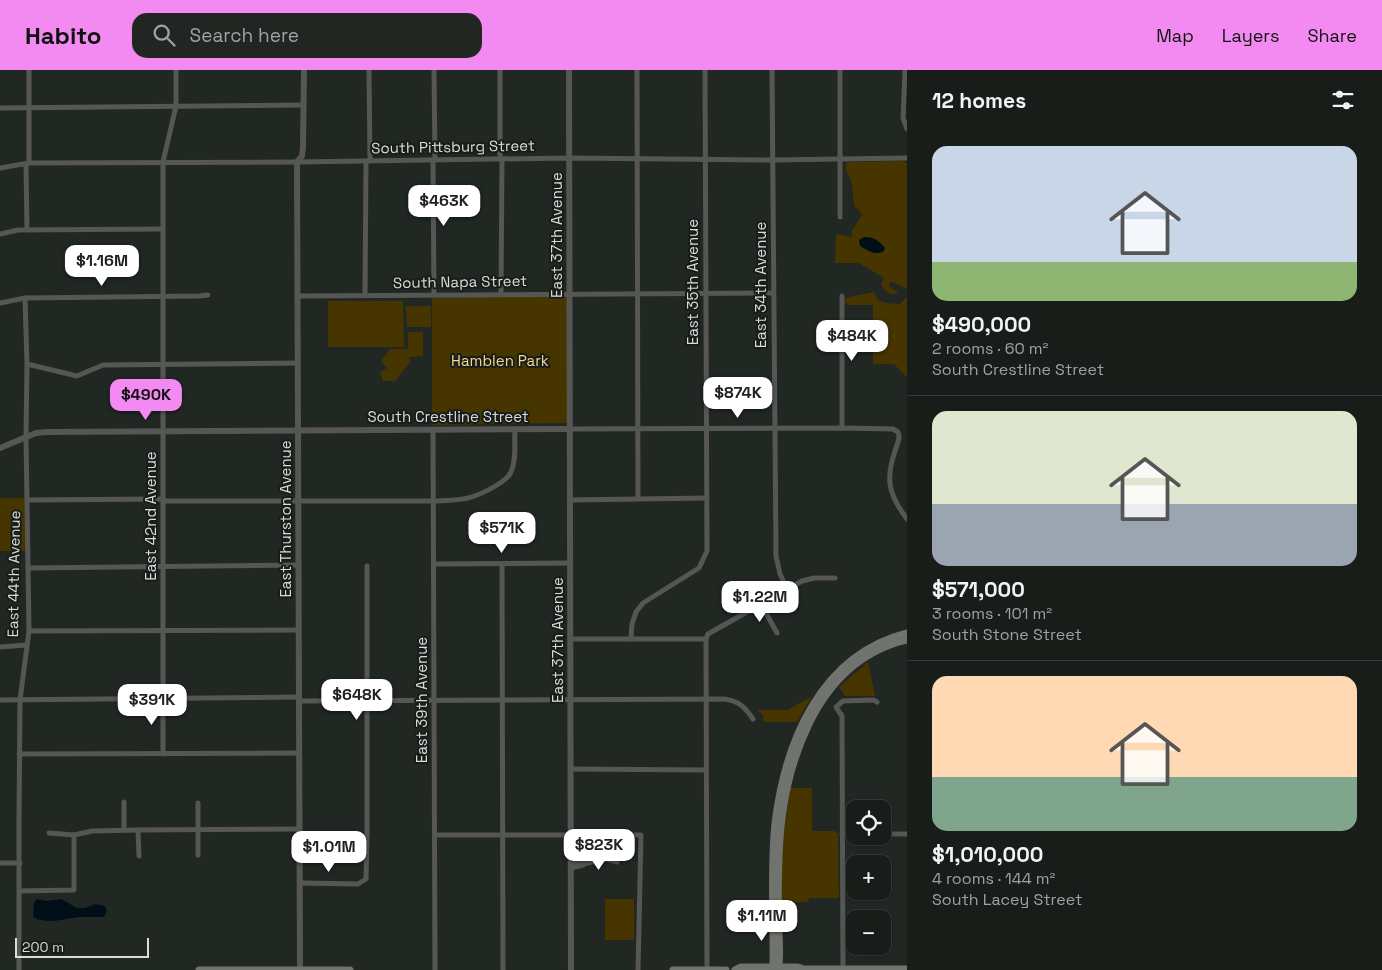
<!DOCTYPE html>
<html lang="en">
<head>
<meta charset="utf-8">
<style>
  :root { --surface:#191d1a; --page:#222623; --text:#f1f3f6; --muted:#9fa2a2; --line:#373b39; --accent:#f38af2 }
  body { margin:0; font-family:"Space Grotesk",sans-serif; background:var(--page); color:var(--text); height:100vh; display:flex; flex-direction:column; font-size:19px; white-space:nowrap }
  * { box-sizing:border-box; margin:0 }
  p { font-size:16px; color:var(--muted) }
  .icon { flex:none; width:28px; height:28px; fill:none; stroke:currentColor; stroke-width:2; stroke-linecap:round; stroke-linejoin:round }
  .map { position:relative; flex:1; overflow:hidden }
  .panel { display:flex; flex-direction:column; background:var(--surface); width:475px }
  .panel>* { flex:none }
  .tools { position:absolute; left:846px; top:730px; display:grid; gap:10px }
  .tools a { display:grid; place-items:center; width:45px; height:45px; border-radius:10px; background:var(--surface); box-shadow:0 1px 4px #0004,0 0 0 1px var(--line); font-size:25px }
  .scale { position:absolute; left:15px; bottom:12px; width:134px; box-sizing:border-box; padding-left:5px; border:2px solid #d9ddda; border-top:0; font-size:14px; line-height:18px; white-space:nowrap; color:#d9ddda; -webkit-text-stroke:4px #181d19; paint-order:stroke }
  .price { position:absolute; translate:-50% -42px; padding:0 11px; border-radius:10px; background:#fff; color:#222; font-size:16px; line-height:32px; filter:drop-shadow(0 1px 2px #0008) }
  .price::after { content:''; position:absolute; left:50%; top:30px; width:15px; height:11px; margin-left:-8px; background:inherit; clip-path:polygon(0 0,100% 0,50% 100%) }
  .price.on { background:var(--accent); color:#111 }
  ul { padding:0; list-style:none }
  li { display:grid; align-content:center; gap:10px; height:265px; padding:0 25px }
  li+li { border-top:1px solid var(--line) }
  li span { display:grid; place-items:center; height:155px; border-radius:15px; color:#555 }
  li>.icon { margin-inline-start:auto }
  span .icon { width:90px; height:90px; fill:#fffc; stroke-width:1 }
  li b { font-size:21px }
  h2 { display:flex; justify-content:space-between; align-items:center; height:60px; padding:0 25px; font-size:21px }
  header { display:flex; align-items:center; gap:30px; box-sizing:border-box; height:70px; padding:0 25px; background:var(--accent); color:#111 }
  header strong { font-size:24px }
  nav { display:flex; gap:28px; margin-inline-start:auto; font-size:18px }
  .search { width:350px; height:45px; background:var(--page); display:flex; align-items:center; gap:12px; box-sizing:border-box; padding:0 18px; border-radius:15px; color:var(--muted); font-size:19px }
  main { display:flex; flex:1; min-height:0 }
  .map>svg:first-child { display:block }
  .green { fill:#473500 }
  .water { fill:#000e17 }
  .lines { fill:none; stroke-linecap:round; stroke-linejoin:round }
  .minor { stroke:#565754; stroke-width:5 }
  .tertiary { stroke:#565754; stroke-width:6 }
  .secondary { stroke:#71736e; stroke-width:7 }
  .labels { text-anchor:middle; stroke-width:4; stroke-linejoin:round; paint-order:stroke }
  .street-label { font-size:15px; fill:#d9ddda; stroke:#181d19 }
  .park-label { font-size:15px; fill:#f8d88f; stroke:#181d19 }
</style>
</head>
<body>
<header>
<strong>Habito</strong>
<div class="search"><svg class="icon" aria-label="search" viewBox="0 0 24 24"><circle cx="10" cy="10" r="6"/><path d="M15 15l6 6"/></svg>Search here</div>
<nav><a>Map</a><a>Layers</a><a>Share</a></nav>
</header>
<main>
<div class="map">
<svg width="907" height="900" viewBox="0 0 907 900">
  <rect width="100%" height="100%" fill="#212723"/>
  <g class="green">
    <path d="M904,91L907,94V219L892,212L889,213V216L898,223L897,224C888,224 885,222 881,214L884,208L859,193H835L836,164L852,167V161L862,145L859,140L854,136C853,128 853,119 851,111C849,103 843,101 847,92Z"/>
    <polygon points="874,222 878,230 887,233 900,234 907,227 907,307 894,294 873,294 873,235 848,235 848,233 845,233 846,228 849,227"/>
    <polygon points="564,226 567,228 568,351 566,353 432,355 432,228"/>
    <polygon points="328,231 403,231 404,277 328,277"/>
    <polygon points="406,236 431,236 431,257 407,257"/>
    <polygon points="408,262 423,262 423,286 409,287 411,291 395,311 383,311 380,302 387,298 381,291 390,279 408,279"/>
    <polygon points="0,428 25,428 26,481 0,481"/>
    <polygon points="868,592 875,626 845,626 839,617"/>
    <polygon points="812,626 797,652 764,652 763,645 757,640 788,640"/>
    <polygon points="790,718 812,718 812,761 834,761 838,764 839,828 809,828 808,832 781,832 782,775"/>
    <rect x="605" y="829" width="29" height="41"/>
  </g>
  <g class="water">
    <path d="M864,167C874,167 878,170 885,178L884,181C876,186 868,181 860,176L859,170Z"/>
    <path d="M37,829L47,831L61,829L77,838H85L95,834L105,836L107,841L104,847C96,847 87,847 79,847C63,849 48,855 33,847L34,832Z"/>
  </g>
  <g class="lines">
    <g class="minor">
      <polyline points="29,0 29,93"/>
      <polyline points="369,0 370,91"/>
      <polyline points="434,0 435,89"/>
      <polyline points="500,0 500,89"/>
      <polyline points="637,0 638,429"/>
      <polyline points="772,0 776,486 780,504 787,519"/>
      <polyline points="905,0 903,48 907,59"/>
      <polyline points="0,38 304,35"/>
      <polyline points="433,89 434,225"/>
      <polyline points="26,94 27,160"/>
      <polyline points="0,98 29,93 297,92 569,88 773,90 907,88"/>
      <polyline points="840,147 840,0"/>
      <polyline points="0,164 18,160 162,159"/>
      <polyline points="501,224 502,89"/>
      <polyline points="365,225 366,91"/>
      <polyline points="297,226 773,223"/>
      <polyline points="842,226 842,358"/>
      <polyline points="0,233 25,228 199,226 208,225"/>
      <polyline points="27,294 77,306 103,295 298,293"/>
      <path d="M570,359L842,358L893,359L898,362C901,368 897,374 895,381C885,410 889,425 907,449"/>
      <polyline points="433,360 435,900"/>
      <polyline points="28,430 163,429"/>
      <polyline points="570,430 707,428"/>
      <path d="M163,431H434C461,430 473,430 497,415C502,412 509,407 511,402C517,389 514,373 515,359"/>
      <polyline points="434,494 570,493"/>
      <polyline points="502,494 503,900"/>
      <polyline points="28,498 299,495"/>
      <polyline points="761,534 777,563"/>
      <polyline points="29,561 299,560"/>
      <polyline points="570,569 706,569 708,564 802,511 814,508 835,508"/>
      <polyline points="631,569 632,554 636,542 643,533 699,498 707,481 705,0"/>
      <polyline points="706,569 707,900"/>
      <polyline points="0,577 26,575"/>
      <polyline points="0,630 299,627"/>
      <path d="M299,631L724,629C739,631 745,637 753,649"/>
      <polyline points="19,684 299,683"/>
      <polyline points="163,684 163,92 176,36 176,0"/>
      <polyline points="570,699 706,700"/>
      <polyline points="198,733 198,785"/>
      <polyline points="124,760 124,732"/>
      <polyline points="138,760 139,786"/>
      <polyline points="49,763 74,765"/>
      <polyline points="842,764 855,764"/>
      <polyline points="882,764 907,764"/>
      <polyline points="436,765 641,765 638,900"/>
      <polyline points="571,792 582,792 583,795 571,798"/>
      <polyline points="0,793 20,793"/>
      <polyline points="583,794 606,789 617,792"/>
      <polyline points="300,813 358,814 366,809 367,765 367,496"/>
      <polyline points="19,821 74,820 74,765 92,761 138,760 300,759"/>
      <polyline points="19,900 19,752 20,630 29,561 26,367 27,294 25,228"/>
      <polyline points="843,900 842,646 836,637 843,631 874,630 877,632"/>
    </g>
    <g class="tertiary">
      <polyline points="569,0 571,900"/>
      <polyline points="0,378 36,363 47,362 570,359"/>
      <polyline points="300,899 297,92 302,86 303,77 304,0"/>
    </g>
    <g class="secondary">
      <path d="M773,898C774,850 770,801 775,753C785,672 820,585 907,563"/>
      <polyline points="199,900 350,900"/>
      <polyline points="673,900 726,900"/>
      <polyline points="735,900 741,897 798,897 804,899 907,899"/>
      <path d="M778,900C781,888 779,874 779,862C778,837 778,811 779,786C782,701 813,592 907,570"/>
    </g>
  </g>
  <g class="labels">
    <g class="street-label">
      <text transform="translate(453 77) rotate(-1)" y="5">South Pittsburg Street</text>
      <text transform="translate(557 165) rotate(-90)" y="5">East 37th Avenue</text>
      <text transform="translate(460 212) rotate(-1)" y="5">South Napa Street</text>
      <text transform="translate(693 212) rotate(-90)" y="5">East 35th Avenue</text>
      <text transform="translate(761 215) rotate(-90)" y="5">East 34th Avenue</text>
      <text x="448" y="352">South Crestline Street</text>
      <text transform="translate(151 446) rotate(-90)" y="5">East 42nd Avenue</text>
      <text transform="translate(286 449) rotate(-90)" y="5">East Thurston Avenue</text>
      <text transform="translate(14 504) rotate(-89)" y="5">East 44th Avenue</text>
      <text transform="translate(558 570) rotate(-90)" y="5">East 37th Avenue</text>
      <text transform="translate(422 630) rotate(-90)" y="5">East 39th Avenue</text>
    </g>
    <g class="park-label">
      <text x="500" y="296">Hamblen Park</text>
    </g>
  </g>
</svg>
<div class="tools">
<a><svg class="icon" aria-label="locate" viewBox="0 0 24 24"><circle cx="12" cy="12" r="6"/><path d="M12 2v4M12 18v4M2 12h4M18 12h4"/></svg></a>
<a>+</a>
<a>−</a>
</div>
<div class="scale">200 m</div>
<b class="price" style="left:444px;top:157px">$463K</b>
<b class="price" style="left:102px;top:217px">$1.16M</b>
<b class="price" style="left:852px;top:292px">$484K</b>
<b class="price" style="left:738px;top:349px">$874K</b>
<b class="price on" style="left:146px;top:351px">$490K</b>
<b class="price" style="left:502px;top:484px">$571K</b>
<b class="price" style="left:760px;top:553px">$1.22M</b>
<b class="price" style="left:357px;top:651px">$648K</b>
<b class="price" style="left:152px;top:656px">$391K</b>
<b class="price" style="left:599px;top:801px">$823K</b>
<b class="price" style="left:329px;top:803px">$1.01M</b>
<b class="price" style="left:762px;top:872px">$1.11M</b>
</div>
<section class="panel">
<h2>12 homes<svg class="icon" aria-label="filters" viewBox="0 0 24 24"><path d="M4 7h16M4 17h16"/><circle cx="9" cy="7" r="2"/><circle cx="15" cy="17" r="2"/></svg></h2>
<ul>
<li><span style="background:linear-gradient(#c9d6e8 75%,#8fb573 0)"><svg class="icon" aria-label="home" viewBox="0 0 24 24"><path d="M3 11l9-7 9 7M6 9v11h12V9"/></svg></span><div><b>$490,000</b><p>2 rooms · 60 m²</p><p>South Crestline Street</p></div></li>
<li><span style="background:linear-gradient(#dfe7d0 60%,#9aa5b1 0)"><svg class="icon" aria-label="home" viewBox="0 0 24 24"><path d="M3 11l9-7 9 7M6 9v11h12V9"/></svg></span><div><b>$571,000</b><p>3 rooms · 101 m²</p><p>South Stone Street</p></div></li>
<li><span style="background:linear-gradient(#ffd9b3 65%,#7fa58c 0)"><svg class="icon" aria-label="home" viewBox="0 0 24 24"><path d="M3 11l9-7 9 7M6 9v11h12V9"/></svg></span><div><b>$1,010,000</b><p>4 rooms · 144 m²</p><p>South Lacey Street</p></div></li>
</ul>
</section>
</main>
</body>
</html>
